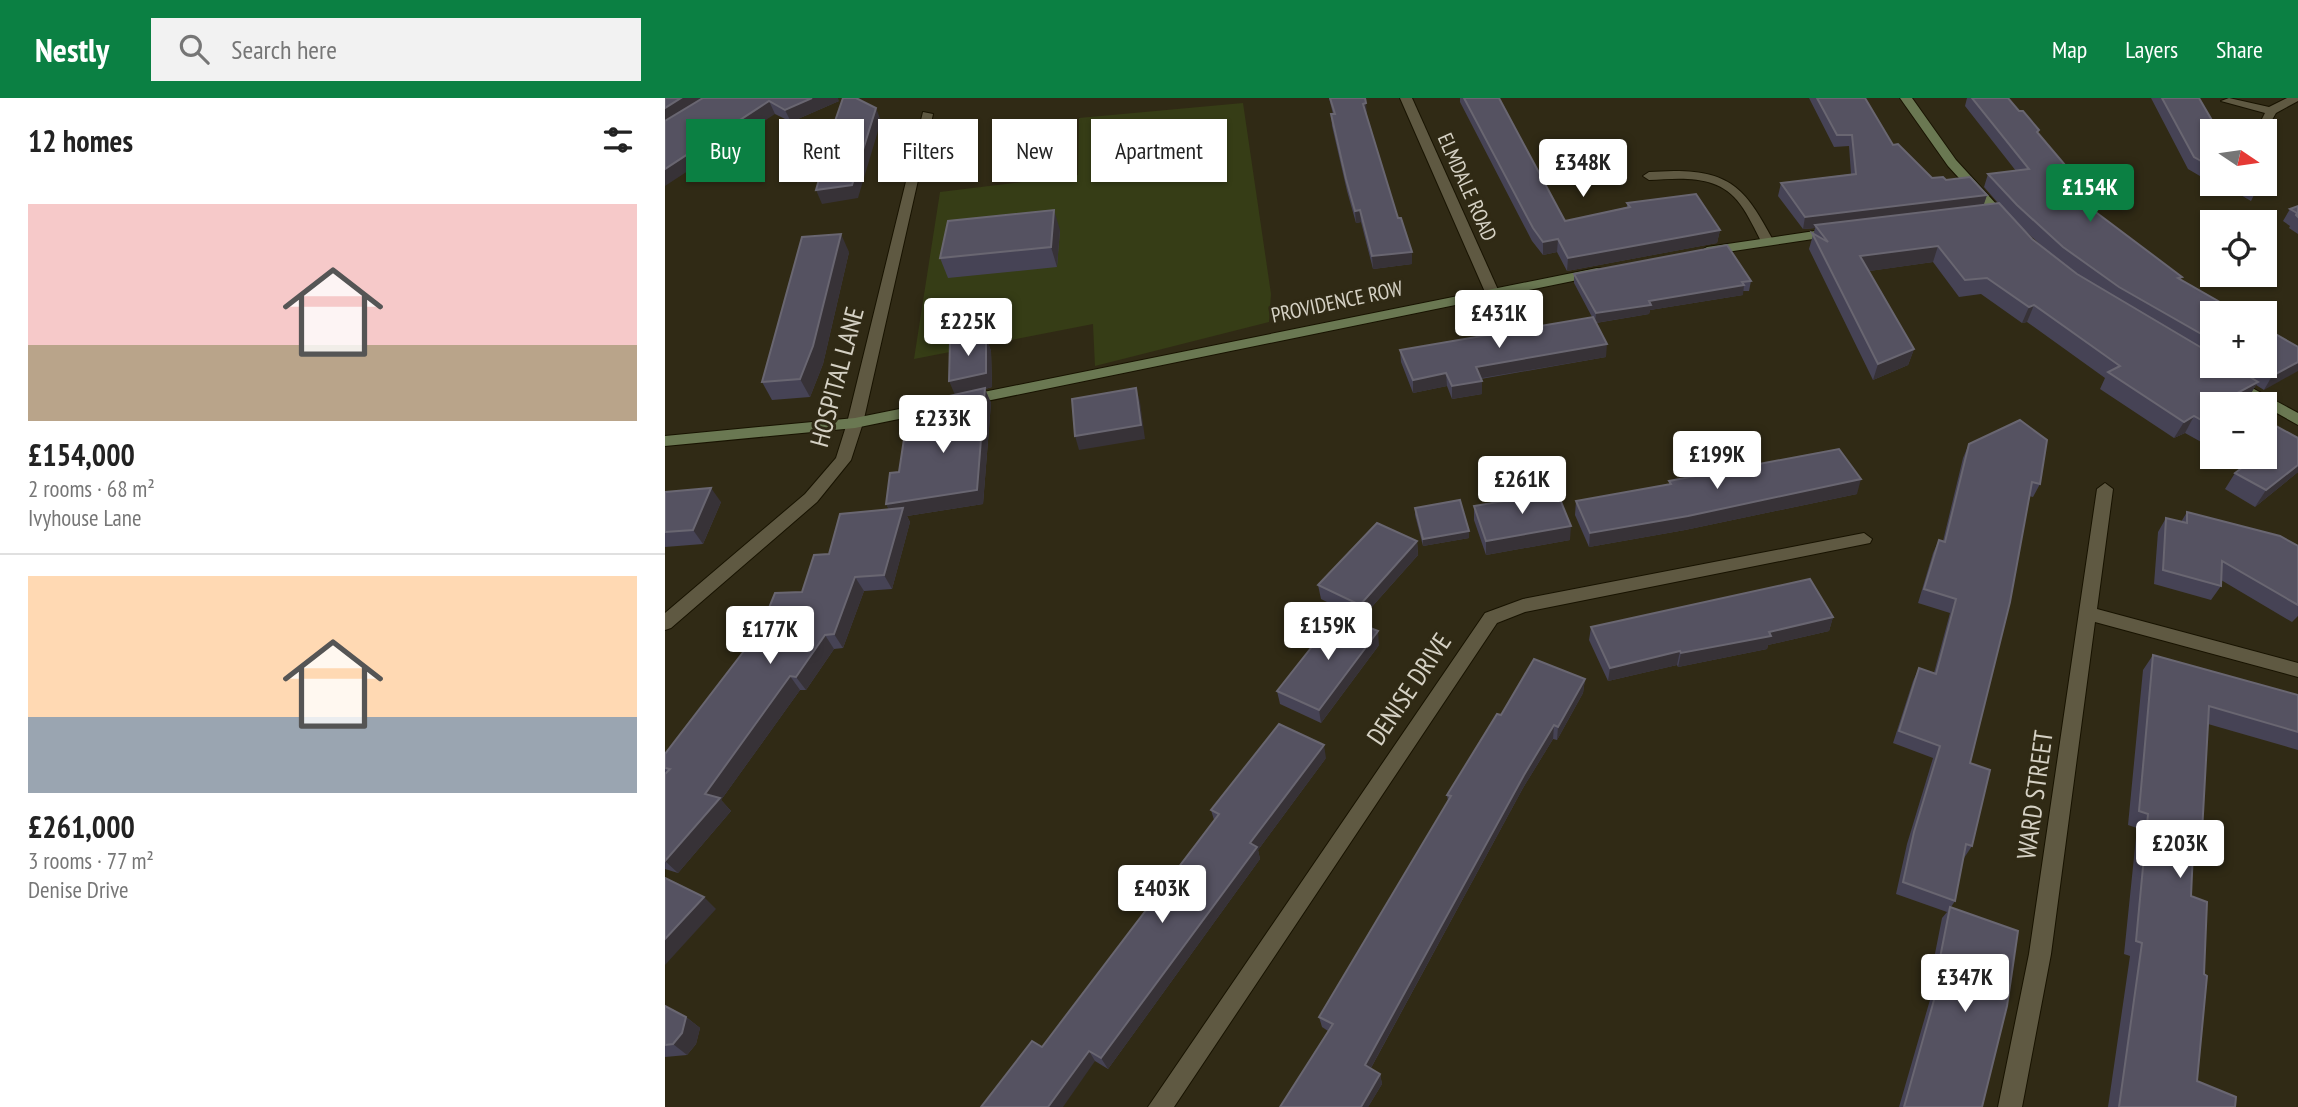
<!DOCTYPE html>
<html lang="en">
<head>
<meta charset="utf-8">
<style>
  :root { --surface:#fff; --page:#f2f2f2; --text:#222; --muted:#767676; --line:#e0e0e0; --accent:#0b8043 }
  body { margin:0; font-family:"PT Sans Narrow",sans-serif; background:var(--page); color:var(--text); height:100vh; display:flex; flex-direction:column; font-size:26px; white-space:nowrap }
  * { box-sizing:border-box; margin:0 }
  p { font-size:23px; color:var(--muted) }
  .icon { flex:none; width:38px; height:38px; fill:none; stroke:currentColor; stroke-width:2; stroke-linecap:round; stroke-linejoin:round }
  .map { position:relative; flex:1; overflow:hidden }
  .drawer { display:flex; flex-direction:column; background:var(--surface); width:665px }
  .drawer>* { flex:none }
  .guide { position:absolute; left:21px; top:21px; width:665px; height:63px; display:flex; gap:14px }
  .needle { width:46px; rotate:103deg }
  .fabs { position:absolute; left:1535px; top:21px; display:grid; gap:14px }
  .fabs a { display:grid; place-items:center; width:77px; height:77px; border-radius:0px; background:var(--surface); box-shadow:0 2px 5px #0004; font-size:35px }
  .price { position:absolute; translate:-50% -60px; padding:0 16px; border-radius:7px; background:#fff; color:#222; font-size:23px; line-height:46px; filter:drop-shadow(0 2px 4px #0008) }
  .price::after { content:''; position:absolute; left:50%; top:42px; width:21px; height:16px; margin-left:-10px; background:inherit; clip-path:polygon(0 0,100% 0,50% 100%) }
  .price.selected { background:var(--accent); color:#fff }
  ul { padding:0; list-style:none }
  li { display:grid; align-content:center; gap:14px; height:371px; padding:0 28px }
  li+li { border-top:2px solid var(--line) }
  li span { display:grid; place-items:center; height:217px; border-radius:0px; color:#555 }
  li>.icon { margin-inline-start:auto }
  span .icon { width:126px; height:126px; fill:#fffc; stroke-width:1 }
  li b { font-size:30px }
  h2 { display:flex; justify-content:space-between; align-items:center; height:84px; padding:0 28px; font-size:30px }
  .chip { padding:0 24px; border-radius:0px; background:var(--surface); box-shadow:0 2px 5px #0004; font-size:24px; line-height:63px }
  .chip.selected { background:var(--accent); color:#fff }
  header { display:flex; align-items:center; gap:42px; box-sizing:border-box; height:98px; padding:0 35px; background:var(--accent); color:#fff }
  header strong { font-size:33px }
  nav { display:flex; gap:38px; margin-inline-start:auto; font-size:24px }
  .search { width:490px; height:63px; background:var(--page); display:flex; align-items:center; gap:18px; box-sizing:border-box; padding:0 24px; border-radius:0px; color:var(--muted); font-size:26px }
  main { display:flex; flex:1; min-height:0 }
  .map>svg:first-child { display:block }
  .green { fill:#363d16 }
  .lines { fill:none; stroke-linecap:round; stroke-linejoin:round }
  .street-casing { stroke:#181301; stroke-width:2 }
  .secondary-casing { stroke:#181301; stroke-width:2 }
  .street { fill:#5f5942; fill-rule:evenodd }
  .secondary { fill:#6a7852; fill-rule:evenodd }
  .wall { fill:#464355; fill-rule:evenodd }
  .shaded-wall { fill:#373237 }
  .building { fill:#555261; stroke:#696671; stroke-width:2 }
  .labels { text-anchor:middle; stroke-width:6; stroke-linejoin:round; paint-order:stroke }
  .far-street-label { font-size:21px; fill:#d5d1c4; stroke:#302a15 }
  .street-label { font-size:26px; fill:#d5d1c4; stroke:#302a15 }
</style>
</head>
<body>
<header>
<strong>Nestly</strong>
<div class="search"><svg class="icon" aria-label="search" viewBox="0 0 24 24"><circle cx="10" cy="10" r="6"/><path d="M15 15l6 6"/></svg>Search here</div>
<nav><a>Map</a><a>Layers</a><a>Share</a></nav>
</header>
<main>
<section class="drawer">
<h2>12 homes<svg class="icon" aria-label="filters" viewBox="0 0 24 24"><path d="M4 7h16M4 17h16"/><circle cx="9" cy="7" r="2"/><circle cx="15" cy="17" r="2"/></svg></h2>
<ul>
<li><span style="background:linear-gradient(#f6c9c9 65%,#b9a48a 0)"><svg class="icon" aria-label="home" viewBox="0 0 24 24"><path d="M3 11l9-7 9 7M6 9v11h12V9"/></svg></span><div><b>£154,000</b><p>2 rooms · 68 m²</p><p>Ivyhouse Lane</p></div></li>
<li><span style="background:linear-gradient(#ffd9b3 65%,#9aa5b1 0)"><svg class="icon" aria-label="home" viewBox="0 0 24 24"><path d="M3 11l9-7 9 7M6 9v11h12V9"/></svg></span><div><b>£261,000</b><p>3 rooms · 77 m²</p><p>Denise Drive</p></div></li>
</ul>
</section>
<div class="map">
<svg width="1633" height="1009" viewBox="0 0 1633 1009">
  <rect width="100%" height="100%" fill="#302a15"/>
  <polygon class="green" points="578,5 606,196 604,224 430,268 428,226 249,261 275,94 413,77 414,20"/>
  <g class="lines">
    <g class="street-casing">
      <g id="street">
        <polygon points="735,0 747,0 834,194 832,197 827,198 820,194"/>
        <polygon points="1564,0 1604,9 1622,0 1633,0 1633,3 1611,15 1600,34 1592,31 1600,15 1556,3"/>
        <polygon points="258,14 268,16 198,325 186,362 152,404 6,530 0,532 0,515 140,396 171,360 182,325"/>
        <path d="M1009,73C1068,73 1082,94 1108,142L1107,145H1097C1090,132 1084,118 1075,106C1054,76 1017,80 984,82L978,78L984,74Z"/>
        <polygon points="1440,385 1448,391 1432,511 1633,565 1633,579 1430,524 1386,856 1357,1009 1333,1009 1364,856 1432,391"/>
        <polygon points="1199,435 1207,441 1205,445 860,514 832,525 509,1009 483,1009 820,515 858,501"/>
      </g>
    </g>
    <g class="secondary-casing">
      <g id="secondary">
        <polygon points="1235,0 1247,0 1291,62 1344,120 1344,126 1336,126 1283,68"/>
        <polygon points="1170,130 1175,131 1175,137 1042,157 1035,153 1042,149"/>
        <polygon points="932,170 937,171 937,177 190,330 0,348 0,338 190,320"/>
        <polygon points="1567,279 1633,315 1633,327 1562,287 1560,284"/>
      </g>
    </g>
    <use href="#street" class="street"/>
    <use href="#secondary" class="secondary"/>
  </g>
  <g class="wall">
    <polygon points="0,0 174,3 126,24 110,16"/>
    <polygon points="664,0 700,0 701,17 747,166 708,171 696,124 691,125 682,93 667,28 666,16 668,16"/>
    <polygon points="795,0 834,0 900,123 962,109 962,105 1055,132 1052,145 902,173 892,154 878,157 867,143 795,4"/>
    <path d="M1144,0H1200L1228,47L1267,80L1281,82L1322,97L1318,107L1333,105L1319,89L1323,76L1351,73L1300,8L1302,0H1343L1434,107L1431,114L1516,182L1547,215V268H1600L1633,249L1599,292L1591,287L1583,300L1547,306V350L1520,335L1509,340L1435,291L1440,280L1362,224L1357,225L1316,196L1294,199L1268,164L1204,173L1249,251L1243,267L1208,282L1144,151L1150,130L1138,131L1113,98L1116,85L1186,76L1184,48L1169,49ZM1355,128L1380,151L1367,141Z"/>
    <polygon points="1486,0 1534,0 1547,33 1547,80 1545,79 1540,81 1523,71"/>
    <polygon points="1557,86 1590,86 1592,91 1586,103"/>
    <polygon points="1633,108 1633,136 1624,130 1625,128 1618,123 1625,111"/>
    <polygon points="395,132 392,169 283,180 275,160"/>
    <polygon points="184,154 158,266 145,299 107,302 97,284"/>
    <polygon points="909,176 1086,183 1084,193 1078,193 1078,197 985,212 984,216 931,225 941,259 816,281 817,283 817,296 787,301 782,288 748,295 736,264 735,252 927,219 909,185"/>
    <polygon points="321,239 326,253 327,289 320,291 326,305 318,406 242,418 245,424 227,491 199,493 178,550 169,551 141,592 135,592 56,702 66,713 13,775 0,771 0,656 95,532 137,494 164,456 224,411 221,406 234,374 283,335 290,297"/>
    <polygon points="1304,346 1375,386 1368,399 1364,398 1305,665 1307,748 1299,760 1298,760 1290,803 1286,809 1317,1009 1234,1009 1269,888 1264,886 1277,820 1282,814 1231,796 1242,746 1268,660 1228,645 1248,583 1254,570 1269,575 1285,515 1253,505 1268,455 1274,442 1278,443 1298,360"/>
    <polygon points="1561,359 1600,359 1633,374 1590,409 1560,391 1570,375 1578,369"/>
    <polygon points="1004,383 1192,396 1020,432 924,449 910,417 911,403 1004,387"/>
    <polygon points="0,394 56,404 38,446 0,449"/>
    <polygon points="809,408 905,442 821,457 809,422"/>
    <polygon points="750,410 804,440 758,448 750,417"/>
    <polygon points="1522,414 1633,448 1633,518 1627,524 1556,482 1556,488 1546,502 1489,486 1493,434 1501,420 1516,424"/>
    <polygon points="752,443 753,457 696,521 656,501 653,487"/>
    <polygon points="1168,519 1164,533 1103,547 1102,551 1013,569 1012,567 943,583 924,542 926,529"/>
    <polygon points="714,547 656,625 615,606 612,593"/>
    <polygon points="1488,557 1633,597 1633,652 1543,626 1537,734 1529,743 1526,798 1532,983 1570,1009 1443,1009 1465,858 1459,856 1472,730 1463,727 1478,572"/>
    <polygon points="920,581 918,595 892,642 888,641 858,690 706,970 715,976 717,986 703,1009 615,1009 663,933 657,929 654,919 783,703 782,697 836,617"/>
    <polygon points="661,660 593,752 595,761 443,971 430,963 377,949 549,722 546,712"/>
    <polygon points="0,908 21,919 35,930 31,946 22,957 0,959"/>
  </g>
  <g class="shaded-wall">
    <polygon points="16,0 43,0 0,26 0,10"/>
    <polygon points="147,0 173,0 174,3 126,24 120,12"/>
    <polygon points="104,3 110,16 0,88 0,71"/>
    <polygon points="701,5 702,17 699,17 698,6"/>
    <polygon points="211,10 216,23 193,100 157,106 151,92"/>
    <polygon points="1546,69 1547,69 1547,75 1545,79 1540,81"/>
    <polygon points="1322,97 1318,109 1150,127 1150,130 1138,131 1140,119"/>
    <polygon points="1434,107 1428,120 1424,109"/>
    <polygon points="389,112 395,132 392,169 386,149"/>
    <polygon points="695,112 696,124 691,125 690,113"/>
    <polygon points="1055,132 1052,145 902,173 903,160"/>
    <polygon points="176,136 184,154 158,266 145,299 135,281"/>
    <polygon points="893,141 892,154 878,157 878,144"/>
    <polygon points="1273,148 1268,164 1191,175 1195,158"/>
    <polygon points="747,154 747,166 708,171 707,158"/>
    <polygon points="1079,187 1078,197 985,212 984,216 930,225 931,215 984,203"/>
    <polygon points="1369,207 1362,224 1357,225 1364,209"/>
    <polygon points="321,239 326,253 327,289 320,291 326,305 318,406 242,418 245,424 227,491 219,477 228,420 221,406 312,392 290,297 284,283"/>
    <polygon points="942,246 941,259 811,281 811,269"/>
    <polygon points="1249,251 1243,267 1208,282 1213,266"/>
    <polygon points="1633,264 1633,273 1599,292 1607,278"/>
    <polygon points="781,275 782,288 748,295 748,282"/>
    <polygon points="817,283 817,296 787,301 787,288"/>
    <polygon points="1593,284 1583,300 1572,306 1561,301"/>
    <polygon points="471,290 475,304 480,341 414,352 410,338"/>
    <polygon points="1529,318 1520,335 1509,340 1519,324"/>
    <polygon points="1633,367 1633,374 1590,409 1601,392"/>
    <polygon points="1196,381 1192,396 1020,432 924,449 925,435"/>
    <polygon points="46,390 56,404 38,446 28,432"/>
    <polygon points="906,428 905,442 821,457 821,443"/>
    <polygon points="804,433 804,440 758,448 758,441"/>
    <polygon points="752,443 753,457 696,521 695,507"/>
    <polygon points="190,479 199,493 178,550 169,536"/>
    <polygon points="1168,519 1164,533 1103,547 1102,551 1013,569 1016,555"/>
    <polygon points="713,533 714,547 656,625 654,612"/>
    <polygon points="160,537 169,551 141,592 131,579"/>
    <polygon points="1015,553 1012,567 943,583 945,570"/>
    <polygon points="125,578 135,592 56,702 66,713 13,775 0,763 40,696"/>
    <polygon points="920,581 918,595 892,642 893,629"/>
    <polygon points="889,627 888,641 858,690 702,977 700,967 859,677"/>
    <polygon points="659,647 661,660 593,752 595,761 443,971 436,960 585,745"/>
    <polygon points="39,799 51,811 0,867 0,841"/>
    <polygon points="21,919 35,930 31,946 22,957 8,946"/>
    <polygon points="424,953 430,963 398,1009 383,1009"/>
    <polygon points="715,976 717,986 703,1009 696,1009"/>
  </g>
  <g class="building">
    <polygon points="0,0 16,0 0,10"/>
    <polygon points="38,0 147,0 120,12 104,3 0,71 0,23"/>
    <polygon points="178,0 191,0 211,10 187,87 151,92 155,78 151,78"/>
    <polygon points="665,0 700,0 701,5 698,6 733,120 736,120 747,154 707,158 695,112 690,113 681,81 666,16 670,16"/>
    <polygon points="799,0 834,0 900,123 965,109 962,105 1031,96 1055,132 903,160 893,141 878,144 868,130"/>
    <polygon points="1152,0 1200,0 1228,47 1233,46 1267,80 1278,79 1281,82 1305,79 1322,97 1140,119 1116,85 1191,76 1187,37 1172,37"/>
    <polygon points="1307,0 1343,0 1354,13 1358,13 1374,32 1372,34 1434,107 1424,109 1517,179 1513,180 1574,215 1547,215 1547,242 1454,189 1398,149 1352,107 1323,76 1364,71"/>
    <polygon points="1497,0 1534,0 1548,24 1568,26 1571,33 1547,33 1547,69 1529,59"/>
    <polygon points="1583,86 1590,86 1592,91"/>
    <polygon points="1334,105 1367,141 1412,176 1547,256 1547,268 1567,268 1593,284 1561,301 1571,306 1547,306 1547,328 1529,318 1519,324 1443,274 1455,268 1369,207 1364,209 1322,180 1300,182 1273,148 1195,158 1249,251 1213,266 1147,135 1163,144 1150,127"/>
    <polygon points="1633,108 1633,119 1631,117 1632,115 1625,111"/>
    <polygon points="389,112 386,149 275,160 283,123"/>
    <polygon points="176,136 148,248 135,281 97,284 137,139"/>
    <polygon points="1062,147 1086,183 1077,184 1079,187 984,203 986,207 931,215 909,176"/>
    <polygon points="928,219 942,246 811,269 817,283 787,288 781,275 748,282 735,252"/>
    <polygon points="1600,230 1633,249 1633,264 1607,278 1590,268 1600,268"/>
    <polygon points="321,239 321,275 284,283 285,244"/>
    <polygon points="320,290 312,392 221,406 225,375 234,374 239,341 283,335 284,298"/>
    <polygon points="471,290 476,327 410,338 407,301"/>
    <polygon points="1355,322 1382,342 1375,386 1367,384 1345,504 1305,665 1325,672 1307,748 1301,746 1290,803 1238,784 1249,734 1275,648 1234,633 1254,570 1271,576 1291,501 1259,491 1274,442 1280,444 1304,346"/>
    <polygon points="1600,322 1633,340 1633,367 1601,392 1570,375 1591,359 1600,359"/>
    <polygon points="1174,351 1196,381 1023,418 925,435 911,403 1006,386 1004,383"/>
    <polygon points="46,390 28,432 0,434 0,394"/>
    <polygon points="892,394 906,428 821,443 809,408"/>
    <polygon points="795,402 804,433 758,441 750,410"/>
    <polygon points="238,410 219,477 190,479 169,536 160,537 131,579 125,578 40,696 55,700 0,763 0,676 5,671 0,670 0,656 95,532 110,495 137,494 149,457 164,456 175,416"/>
    <polygon points="1522,414 1615,438 1633,448 1633,507 1557,463 1556,488 1498,472 1501,420 1522,425"/>
    <polygon points="712,425 752,443 695,507 653,487"/>
    <polygon points="1145,481 1168,519 1104,534 1106,538 1016,555 1015,553 945,570 926,529"/>
    <polygon points="672,517 713,533 654,612 612,593"/>
    <polygon points="1488,557 1633,597 1633,634 1544,608 1537,734 1529,731 1526,798 1542,804 1539,876 1542,878 1532,983 1571,999 1570,1009 1454,1009 1477,845 1471,843 1483,716 1474,713"/>
    <polygon points="869,561 920,581 893,629 889,627 859,677 700,967 715,976 696,1009 615,1009 668,926 654,919 786,698 782,697 832,616 836,617"/>
    <polygon points="614,626 659,647 585,745 592,749 436,960 424,953 383,1009 316,1009 367,943 377,949 554,716 546,712"/>
    <polygon points="0,780 39,799 0,841"/>
    <polygon points="1285,809 1353,833 1342,908 1317,1009 1239,1009 1276,877 1272,875"/>
    <polygon points="0,908 21,919 17,935 8,946 0,947"/>
  </g>
  <g class="labels">
    <g class="far-street-label">
      <text transform="translate(802 89) rotate(66)" y="7">ELMDALE ROAD</text>
      <text transform="translate(672 204) rotate(-12)" y="7">PROVIDENCE ROW</text>
    </g>
    <g class="street-label">
      <text transform="translate(172 279) rotate(-75)" y="9">HOSPITAL LANE</text>
      <text transform="translate(744 591) rotate(-56)" y="9">DENISE DRIVE</text>
      <text transform="translate(1370 697) rotate(-82)" y="9">WARD STREET</text>
    </g>
  </g>
</svg>
<div class="fabs">
<a><svg class="needle" viewBox="-14 -14 28 28"><path d="M0-13l5 13h-10z" fill="#e53935"/><path d="M0 13l5-13h-10z" fill="#767676"/></svg></a>
<a><svg class="icon" aria-label="locate" viewBox="0 0 24 24"><circle cx="12" cy="12" r="6"/><path d="M12 2v4M12 18v4M2 12h4M18 12h4"/></svg></a>
<a>+</a>
<a>−</a>
</div>
<b class="price" style="left:918px;top:101px">£348K</b>
<b class="price selected" style="left:1425px;top:126px">£154K</b>
<b class="price" style="left:834px;top:252px">£431K</b>
<b class="price" style="left:303px;top:260px">£225K</b>
<b class="price" style="left:278px;top:357px">£233K</b>
<b class="price" style="left:1052px;top:393px">£199K</b>
<b class="price" style="left:857px;top:418px">£261K</b>
<b class="price" style="left:663px;top:564px">£159K</b>
<b class="price" style="left:105px;top:568px">£177K</b>
<b class="price" style="left:1515px;top:782px">£203K</b>
<b class="price" style="left:497px;top:827px">£403K</b>
<b class="price" style="left:1300px;top:916px">£347K</b>
<div class="guide">
<a class="chip selected">Buy</a>
<a class="chip">Rent</a>
<a class="chip">Filters</a>
<a class="chip">New</a>
<a class="chip">Apartment</a>
</div>
</div>
</main>
</body>
</html>
